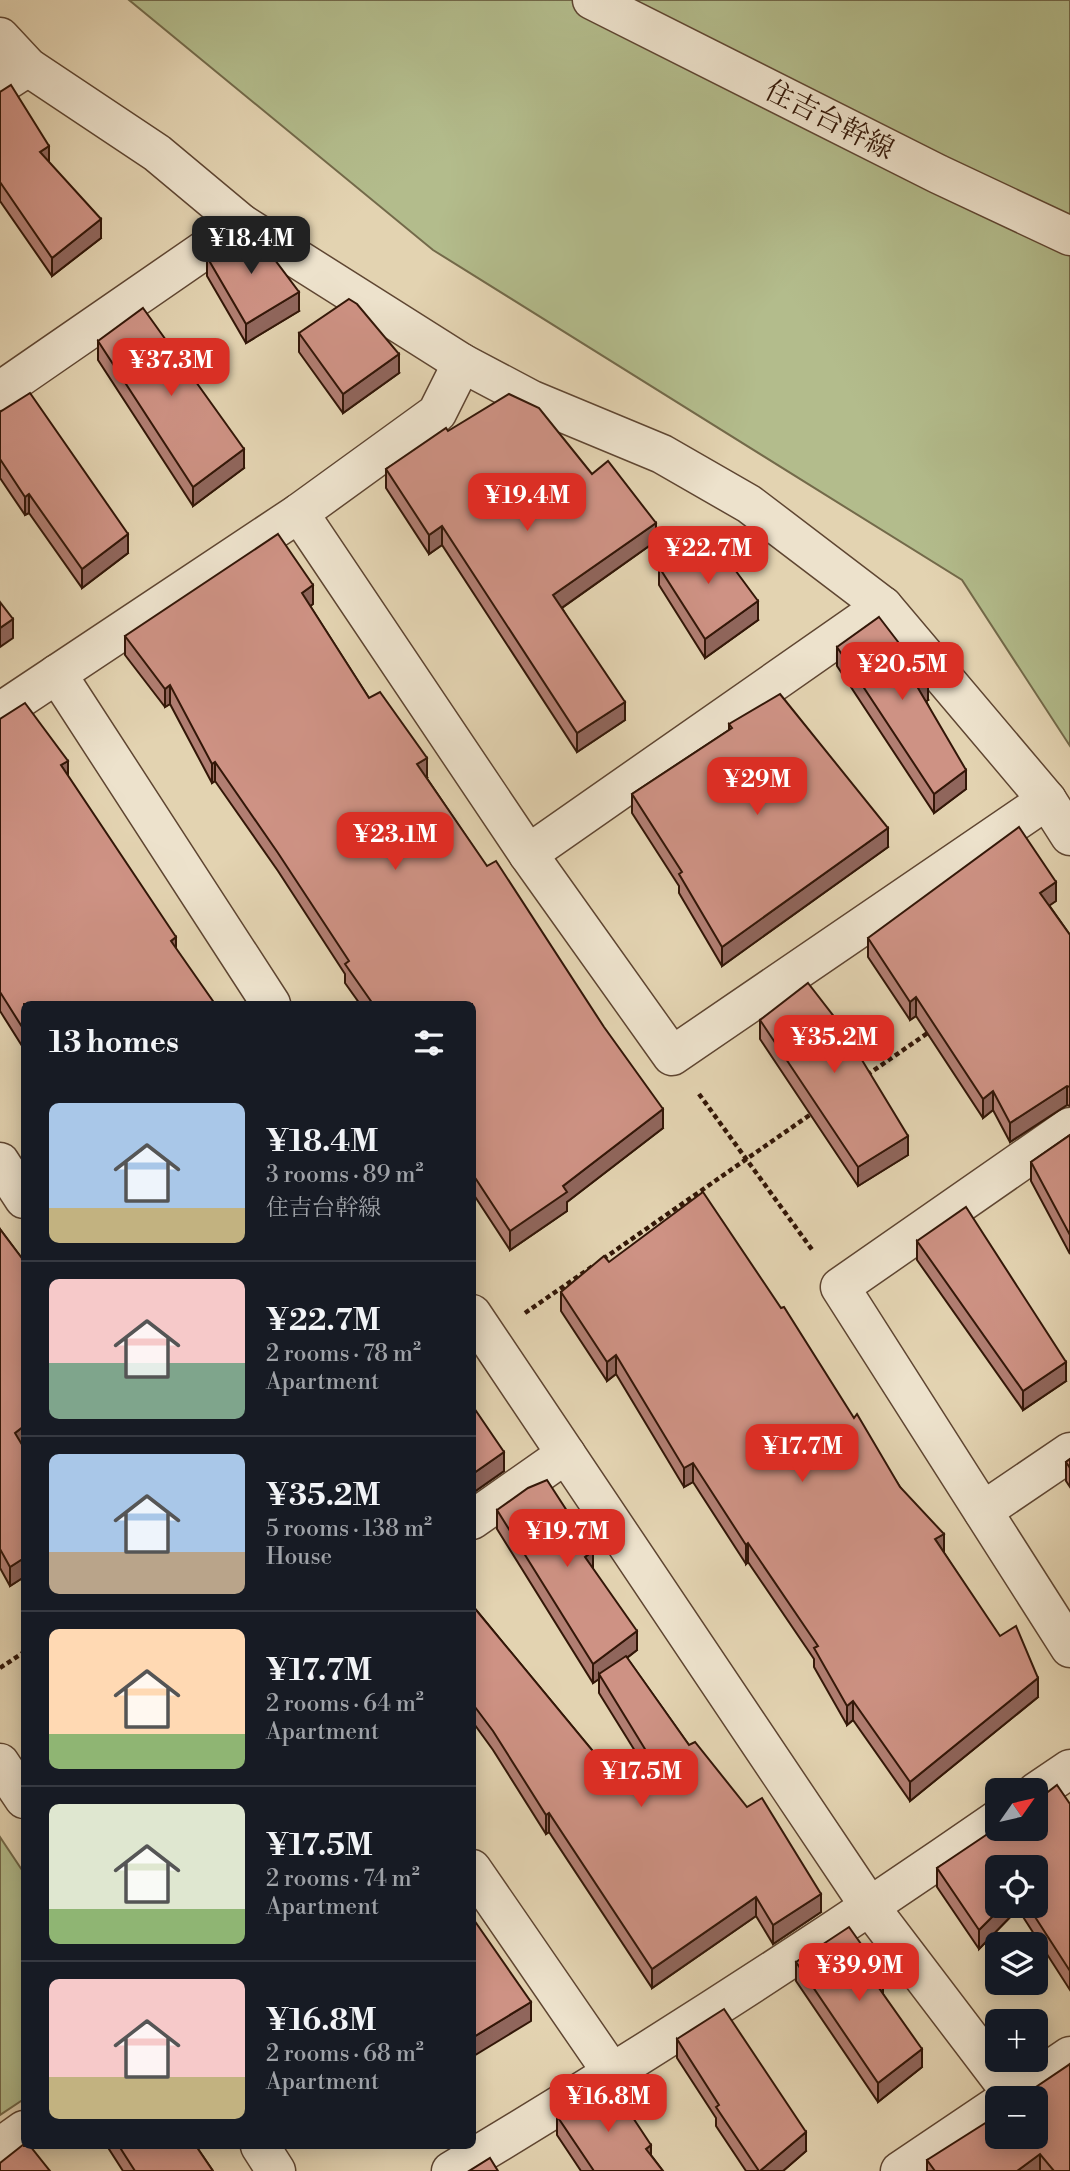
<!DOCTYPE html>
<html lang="en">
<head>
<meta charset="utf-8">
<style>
  :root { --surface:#171b24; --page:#20242c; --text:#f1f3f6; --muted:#9ea1a6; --line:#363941; --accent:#d93025 }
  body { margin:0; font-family:"Libre Bodoni","Noto Serif JP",serif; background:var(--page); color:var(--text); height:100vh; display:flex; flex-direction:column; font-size:26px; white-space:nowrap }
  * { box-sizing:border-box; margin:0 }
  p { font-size:23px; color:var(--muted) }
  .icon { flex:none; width:38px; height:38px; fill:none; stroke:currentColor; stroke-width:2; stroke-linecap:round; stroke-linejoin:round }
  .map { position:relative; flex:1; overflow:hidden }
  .details { position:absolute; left:21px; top:1001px; width:455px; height:1148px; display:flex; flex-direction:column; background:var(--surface); border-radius:10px; box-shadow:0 4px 18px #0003 }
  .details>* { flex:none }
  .needle { width:46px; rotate:56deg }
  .buttons { position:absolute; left:985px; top:1778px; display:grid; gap:14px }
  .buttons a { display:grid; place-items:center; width:63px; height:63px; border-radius:10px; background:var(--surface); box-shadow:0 4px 18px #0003; font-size:35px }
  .price { position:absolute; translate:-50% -60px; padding:0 16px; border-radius:14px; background:var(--accent); color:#fff; font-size:23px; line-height:46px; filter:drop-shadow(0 2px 4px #0008) }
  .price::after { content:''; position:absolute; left:50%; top:42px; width:21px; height:16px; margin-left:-10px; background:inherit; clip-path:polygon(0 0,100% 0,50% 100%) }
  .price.on { background:#222; color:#fff }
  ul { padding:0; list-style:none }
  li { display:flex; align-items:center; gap:21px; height:175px; padding:0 28px }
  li+li { border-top:2px solid var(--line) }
  li span { display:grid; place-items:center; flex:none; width:196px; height:140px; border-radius:10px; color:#555 }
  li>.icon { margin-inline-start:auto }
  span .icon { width:84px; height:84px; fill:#fffc; stroke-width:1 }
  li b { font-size:30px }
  h2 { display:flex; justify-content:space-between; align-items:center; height:84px; padding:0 28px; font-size:30px }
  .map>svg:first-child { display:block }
  .green { fill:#b3bc8c; stroke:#736a4a; stroke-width:2 }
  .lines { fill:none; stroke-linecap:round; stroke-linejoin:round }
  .minor-casing { stroke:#5f4632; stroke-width:41 }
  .tertiary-casing { stroke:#5f4632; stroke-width:41 }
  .path { stroke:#331708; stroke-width:4.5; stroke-dasharray:5 3.5; stroke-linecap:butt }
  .minor { stroke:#ede2cc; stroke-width:38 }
  .tertiary { stroke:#ede2cc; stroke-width:38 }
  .wall { fill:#b17e72; stroke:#331708; stroke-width:2; fill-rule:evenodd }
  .shaded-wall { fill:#90665c; stroke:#331708; stroke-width:2 }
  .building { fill:#ce9284; stroke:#331708; stroke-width:2 }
  .labels { text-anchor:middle; stroke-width:6; stroke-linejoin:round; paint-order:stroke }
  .street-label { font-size:28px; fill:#331708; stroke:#ede2cc }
</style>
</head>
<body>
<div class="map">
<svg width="1070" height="2171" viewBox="0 0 1070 2171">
  <rect width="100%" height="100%" fill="#e3d3b1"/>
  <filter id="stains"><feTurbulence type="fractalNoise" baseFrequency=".00286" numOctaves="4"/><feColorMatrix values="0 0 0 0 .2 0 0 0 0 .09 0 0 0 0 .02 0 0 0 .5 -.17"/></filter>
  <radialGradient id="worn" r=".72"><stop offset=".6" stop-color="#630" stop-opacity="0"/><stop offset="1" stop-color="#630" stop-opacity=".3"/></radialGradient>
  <g class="green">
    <polygon points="129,0 1070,0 1070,746 962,580 433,250"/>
    <polygon points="0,1837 24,1873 24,2099 0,2115"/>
  </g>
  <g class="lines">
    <g class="minor-casing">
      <g id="minor">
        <polyline points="0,37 28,67 157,153 242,224 462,363 532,400 662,454 749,504 883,606 1047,800 1070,836"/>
        <polyline points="0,85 28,67"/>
        <polyline points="0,391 242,224"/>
        <polyline points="299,513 528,854 672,1056 1047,800"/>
        <polyline points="57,674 271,1004"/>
        <polyline points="0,712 299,513 437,413 462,363"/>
        <polyline points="528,854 883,606"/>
        <polyline points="1070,1127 840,1287 1070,1648"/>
        <polyline points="0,1162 24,1199"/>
        <polyline points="472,1314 870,1907 1013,2095"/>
        <polyline points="983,1511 1070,1452"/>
        <polyline points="472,1520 566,1454"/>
        <polyline points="1036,1792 1070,1769"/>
        <polyline points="472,1869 613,2074"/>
        <polyline points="1008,2098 1070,2056"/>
        <polyline points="0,2147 24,2130"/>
        <path d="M451,2171C637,2060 819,1943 998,1819"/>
        <polyline points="900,2171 998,2105"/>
      </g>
    </g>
    <g class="tertiary-casing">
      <g id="tertiary">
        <polyline points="592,0 938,174 1070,236"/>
        <polyline points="0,1763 24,1799"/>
        <polyline points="260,2146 276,2171"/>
      </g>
    </g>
    <g class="path">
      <polyline points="867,1075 932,1030"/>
      <polyline points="699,1094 813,1251"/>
      <polyline points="603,1259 814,1112"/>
      <polyline points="525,1313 593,1266"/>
      <polyline points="0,1668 24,1652"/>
    </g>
    <use href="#minor" class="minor"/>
    <use href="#tertiary" class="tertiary"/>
  </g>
  <g class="wall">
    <polygon points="0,92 101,238 52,276 0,201"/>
    <polygon points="207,257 299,311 246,343 207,276"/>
    <polygon points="299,333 399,373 343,413 299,352"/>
    <polygon points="98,341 244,468 193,506 98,360"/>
    <polygon points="0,412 128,553 82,588 29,513 25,515 0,478"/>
    <polygon points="448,431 592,474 656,541 562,608 625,720 577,752 442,545 429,554 386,488 386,469"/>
    <polygon points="659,567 758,620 705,658 659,585"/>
    <polygon points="313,604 310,606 369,698 427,777 426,777 663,1128 567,1202 567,1211 510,1250 472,1192 472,1004 360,1004 345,983 345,974 278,871 215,781 212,783 170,704 165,707 125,655 125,636"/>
    <polygon points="837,647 928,700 926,701 966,789 934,813 837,666"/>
    <polygon points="0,719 24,1004 24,1049 0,1011"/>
    <polygon points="729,724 888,847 722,966 679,893 679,886 632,813 632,794 729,730"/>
    <polygon points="1056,901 1049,905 1070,935 1070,1106 1067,1105 1010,1142 993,1110 983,1118 916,1016 910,1020 868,957 868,938"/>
    <polygon points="760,1020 853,1046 908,1155 858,1186 760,1039"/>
    <polygon points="1070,1135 1070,1254 1031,1181 1031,1162"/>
    <polygon points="0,1229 24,1261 24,1444 23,1446 24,1448 24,1577 10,1586 0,1568"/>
    <polygon points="917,1241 1066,1381 1023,1410 917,1260"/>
    <polygon points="609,1262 854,1418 944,1553 1038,1697 910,1801 853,1720 847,1725 814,1667 814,1659 748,1562 746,1564 693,1482 684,1487 616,1374 607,1381 561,1311 561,1292"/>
    <polygon points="472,1405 504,1471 474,1492 472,1490"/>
    <polygon points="1070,1459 1070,1487 1066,1481 1066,1462"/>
    <polygon points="497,1510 593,1569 637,1650 627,1658 689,1745 821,1912 773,1944 756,1916 652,1988 549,1832 546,1834 493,1750 472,1721 472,1605 615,1778 640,1759 599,1693 599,1679 593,1683 497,1529"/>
    <path d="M1070,1804V1990L1018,1909L979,1949L937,1887V1868L996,1832ZM1036,1867V1906H998Z"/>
    <polygon points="796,1962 883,1994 922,2067 878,2102 796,1981"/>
    <polygon points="677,2039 806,2151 783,2171 746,2171 716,2126 716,2118 677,2058"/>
    <polygon points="1070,2064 1070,2171 927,2171 927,2160 998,2137"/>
    <polygon points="557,2116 651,2155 663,2171 581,2171 557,2135"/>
    <polygon points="107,2146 196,2146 213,2171 123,2171"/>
  </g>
  <g class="shaded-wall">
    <polygon points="49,146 49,165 40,152"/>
    <polygon points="101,219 101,238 52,276 52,258"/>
    <polygon points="299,292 299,311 246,343 246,324"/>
    <polygon points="399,354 399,373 343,413 343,394"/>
    <polygon points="244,449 244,468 193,506 193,487"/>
    <polygon points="29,494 29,513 25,515 25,497"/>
    <polygon points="656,523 656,541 553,614 553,595"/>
    <polygon points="442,526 442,545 429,554 429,535"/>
    <polygon points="128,534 128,553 82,588 82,569"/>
    <polygon points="313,585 313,604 302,612 302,593"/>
    <polygon points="758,601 758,620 705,658 705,639"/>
    <polygon points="13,619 13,638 0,647 0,628"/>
    <polygon points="928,681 928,700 918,707 918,688"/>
    <polygon points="170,685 170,704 165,707 165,689"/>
    <polygon points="625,702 625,720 577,752 577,733"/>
    <polygon points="427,758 427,777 417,783 417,764"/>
    <polygon points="68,761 68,780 61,765"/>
    <polygon points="215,762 215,781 212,783 212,764"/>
    <polygon points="966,770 966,789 934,813 934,794"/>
    <polygon points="888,828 888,847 722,966 722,947"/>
    <polygon points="1056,882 1056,901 1040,912 1040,893"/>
    <polygon points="176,937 176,956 171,941"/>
    <polygon points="916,997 916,1016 910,1020 910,1002"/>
    <polygon points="1067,1086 1067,1105 1010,1142 1010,1123"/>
    <polygon points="993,1091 993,1110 983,1118 983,1099"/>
    <polygon points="663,1109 663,1128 567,1202 567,1211 510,1250 510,1231 563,1186"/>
    <polygon points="908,1136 908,1155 858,1186 858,1167"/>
    <polygon points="616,1355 616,1374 607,1381 607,1362"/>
    <polygon points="1066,1362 1066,1381 1023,1410 1023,1391"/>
    <polygon points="24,1426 24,1444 15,1452 15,1433"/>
    <polygon points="504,1452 504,1471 474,1492 474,1473"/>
    <polygon points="693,1463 693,1482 684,1487 684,1468"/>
    <polygon points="944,1534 944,1553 935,1539"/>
    <polygon points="748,1543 748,1562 746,1564 746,1545"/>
    <polygon points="593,1551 593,1570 585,1557"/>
    <polygon points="24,1558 24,1577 10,1586 10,1567"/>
    <polygon points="637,1631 637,1650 601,1677 599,1674 599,1679 593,1683 593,1664"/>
    <polygon points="1038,1678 1038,1697 910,1801 910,1782"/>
    <polygon points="853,1701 853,1720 847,1725 847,1706"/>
    <polygon points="549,1813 549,1832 546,1834 546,1815"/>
    <polygon points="821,1894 821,1912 773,1944 773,1925"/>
    <polygon points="756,1897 756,1916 652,1988 652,1969"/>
    <polygon points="1003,1906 1018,1906 1018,1909 979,1949 979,1930"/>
    <polygon points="883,1975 883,1994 874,1981"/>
    <polygon points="531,2002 531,2021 472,2057 472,2038"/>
    <polygon points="922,2049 922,2067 878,2102 878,2083"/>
    <polygon points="806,2132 806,2151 783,2171 760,2171"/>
    <polygon points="651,2145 651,2164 646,2149"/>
    <polygon points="1040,2154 1040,2171 1017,2171"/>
  </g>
  <g class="building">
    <polygon points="11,85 49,146 40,152 101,219 52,258 0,182 0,92"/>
    <polygon points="243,231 263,244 299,292 246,324 207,257"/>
    <polygon points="349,299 357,304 399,354 343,394 299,333"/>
    <polygon points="143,308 244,449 193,487 98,341"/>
    <polygon points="30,393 128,534 82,569 29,494 25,497 0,459 0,412"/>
    <polygon points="509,394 539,408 592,474 608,461 656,523 553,595 625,702 577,733 442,526 429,535 386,469 446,428 448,431"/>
    <polygon points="278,534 313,585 302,593 369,698 380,692 427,758 417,764 487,866 496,861 604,1027 663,1109 563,1186 567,1192 510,1231 472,1173 472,1004 373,1004 345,964 349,961 278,853 215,762 212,764 170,685 165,689 125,636"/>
    <polygon points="710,536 758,601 705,639 659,567"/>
    <polygon points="0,602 13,619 0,628"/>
    <polygon points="879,617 928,681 918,688 966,770 934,794 837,647"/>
    <polygon points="780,694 888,828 722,947 679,874 682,872 632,794 732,728 729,724"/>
    <polygon points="25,703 68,761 61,765 176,937 171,941 215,1004 24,1004 24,1030 0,992 0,719"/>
    <polygon points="1019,827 1056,882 1040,893 1070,935 1070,1087 1067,1086 1010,1123 993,1091 983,1099 916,997 910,1002 868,938"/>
    <polygon points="808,983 853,1041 851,1042 908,1136 858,1167 760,1020"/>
    <polygon points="1070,1135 1070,1235 1031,1162"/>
    <polygon points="703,1192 781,1308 784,1307 854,1418 857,1414 900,1487 944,1534 935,1539 1000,1636 1016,1626 1038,1678 910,1782 853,1701 847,1706 814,1648 818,1646 748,1543 746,1545 693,1463 684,1468 616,1355 607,1362 561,1292 604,1256 609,1262"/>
    <polygon points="966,1207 1066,1362 1023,1391 917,1241"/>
    <polygon points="0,1229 24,1261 24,1426 15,1433 24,1448 24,1558 10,1567 0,1549"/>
    <polygon points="472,1405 504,1452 474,1473 472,1471"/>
    <polygon points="1070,1459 1070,1468 1066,1462"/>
    <polygon points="547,1480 593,1551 585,1557 637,1631 593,1664 497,1510 528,1488"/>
    <polygon points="472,1605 615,1778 648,1754 599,1674 626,1656 689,1745 695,1742 747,1807 762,1798 821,1894 773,1925 756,1897 652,1969 549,1813 546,1815 493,1731 472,1703"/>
    <polygon points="1057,1785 1070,1804 1070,1971 1028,1906 1036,1906 1036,1867 998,1867 998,1906 1003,1906 979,1930 937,1868 995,1829 996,1832 1000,1829 1036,1829 1036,1801"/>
    <polygon points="474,1920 531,2002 472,2038 472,1921"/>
    <polygon points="849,1927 883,1975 874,1981 922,2049 878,2083 796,1962"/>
    <polygon points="724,2009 806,2132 760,2171 759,2171 716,2107 719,2105 677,2039"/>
    <polygon points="1070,2064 1070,2171 1054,2171 1040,2154 1017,2171 935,2171 927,2160 998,2115 998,2137 1036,2137 1036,2098 1023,2098 1027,2096 1027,2093"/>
    <polygon points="610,2083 651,2145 646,2149 663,2171 594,2171 557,2116"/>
    <polygon points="24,2144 24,2146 30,2146 50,2171 0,2171 0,2163"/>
    <polygon points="119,2146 196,2146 213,2171 135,2171"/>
    <polygon points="490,2158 498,2171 469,2171"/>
  </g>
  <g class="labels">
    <g class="street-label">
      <text transform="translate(830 119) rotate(27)" y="10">住吉台幹線</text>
    </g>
  </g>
  <rect width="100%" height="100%" filter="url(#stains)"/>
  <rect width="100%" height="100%" fill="url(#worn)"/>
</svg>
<div class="buttons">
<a><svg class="needle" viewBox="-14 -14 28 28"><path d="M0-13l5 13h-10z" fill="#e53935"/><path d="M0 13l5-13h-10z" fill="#9ea1a6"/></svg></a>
<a><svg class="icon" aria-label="locate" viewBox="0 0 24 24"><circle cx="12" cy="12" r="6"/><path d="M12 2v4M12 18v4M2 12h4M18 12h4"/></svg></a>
<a><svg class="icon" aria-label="layers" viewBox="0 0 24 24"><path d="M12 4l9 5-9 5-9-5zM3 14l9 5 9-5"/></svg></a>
<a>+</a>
<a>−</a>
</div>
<b class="price on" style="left:251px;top:276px">¥18.4M</b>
<b class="price" style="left:171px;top:398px">¥37.3M</b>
<b class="price" style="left:527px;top:533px">¥19.4M</b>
<b class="price" style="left:708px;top:586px">¥22.7M</b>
<b class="price" style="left:902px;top:702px">¥20.5M</b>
<b class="price" style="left:757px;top:817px">¥29M</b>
<b class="price" style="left:395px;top:872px">¥23.1M</b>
<b class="price" style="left:834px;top:1075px">¥35.2M</b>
<b class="price" style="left:802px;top:1484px">¥17.7M</b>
<b class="price" style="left:567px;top:1569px">¥19.7M</b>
<b class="price" style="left:641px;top:1809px">¥17.5M</b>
<b class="price" style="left:859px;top:2003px">¥39.9M</b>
<b class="price" style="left:608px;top:2134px">¥16.8M</b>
<section class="details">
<h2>13 homes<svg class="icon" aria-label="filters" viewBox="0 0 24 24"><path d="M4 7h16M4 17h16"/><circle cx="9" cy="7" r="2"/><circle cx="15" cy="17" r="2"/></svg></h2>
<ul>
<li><span style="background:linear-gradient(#a9c7e8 75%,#c2b280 0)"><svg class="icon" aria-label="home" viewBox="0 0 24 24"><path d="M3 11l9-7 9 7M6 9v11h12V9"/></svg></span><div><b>¥18.4M</b><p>3 rooms · 89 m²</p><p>住吉台幹線</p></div></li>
<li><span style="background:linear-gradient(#f6c9c9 60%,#7fa58c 0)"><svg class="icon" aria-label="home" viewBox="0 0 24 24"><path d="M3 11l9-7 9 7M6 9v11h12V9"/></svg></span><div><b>¥22.7M</b><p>2 rooms · 78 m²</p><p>Apartment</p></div></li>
<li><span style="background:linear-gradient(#a9c7e8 70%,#b9a48a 0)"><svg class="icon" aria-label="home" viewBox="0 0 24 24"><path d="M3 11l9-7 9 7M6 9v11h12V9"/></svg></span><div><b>¥35.2M</b><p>5 rooms · 138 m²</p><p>House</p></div></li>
<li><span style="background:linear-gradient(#ffd9b3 75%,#8fb573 0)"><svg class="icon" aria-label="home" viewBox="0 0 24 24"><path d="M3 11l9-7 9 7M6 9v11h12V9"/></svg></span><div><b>¥17.7M</b><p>2 rooms · 64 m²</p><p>Apartment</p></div></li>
<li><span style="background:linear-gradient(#dfe7d0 75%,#8fb573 0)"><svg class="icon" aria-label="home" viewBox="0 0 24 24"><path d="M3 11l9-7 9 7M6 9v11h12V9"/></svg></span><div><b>¥17.5M</b><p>2 rooms · 74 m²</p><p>Apartment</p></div></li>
<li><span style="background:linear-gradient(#f6c9c9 70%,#c2b280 0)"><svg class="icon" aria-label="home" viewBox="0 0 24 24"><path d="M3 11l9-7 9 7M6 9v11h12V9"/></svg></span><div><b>¥16.8M</b><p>2 rooms · 68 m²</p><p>Apartment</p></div></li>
</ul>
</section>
</div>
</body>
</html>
